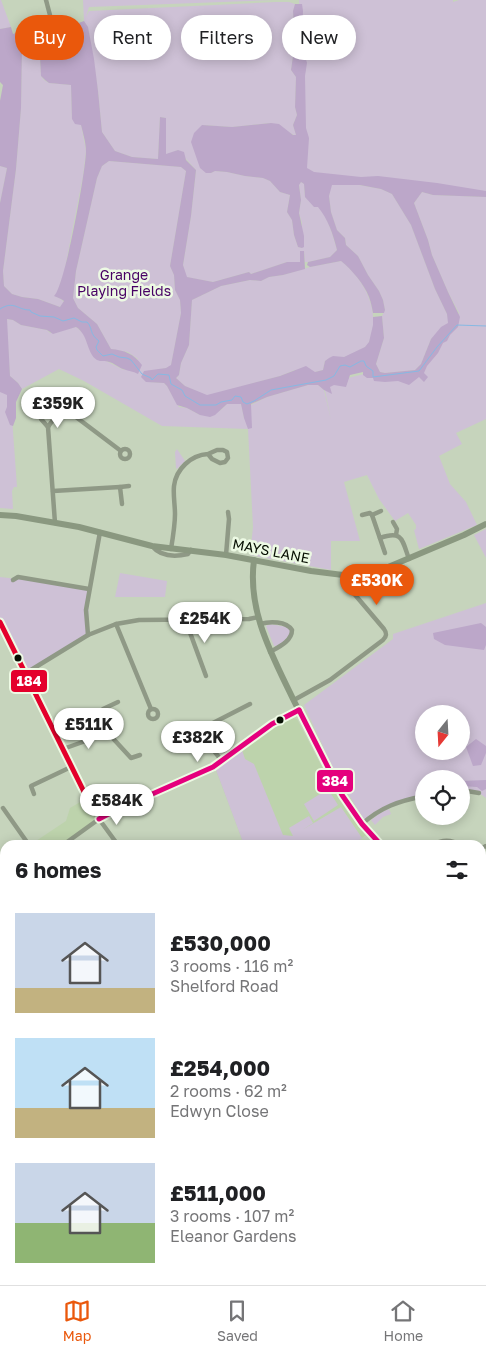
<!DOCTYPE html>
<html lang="en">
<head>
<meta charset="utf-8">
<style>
  :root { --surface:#fff; --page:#f2f2f2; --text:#202124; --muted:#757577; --line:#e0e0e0; --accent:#ea580c }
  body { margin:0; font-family:"Golos Text",sans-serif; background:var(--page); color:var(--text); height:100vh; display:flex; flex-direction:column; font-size:19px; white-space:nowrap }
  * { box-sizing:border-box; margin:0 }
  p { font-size:16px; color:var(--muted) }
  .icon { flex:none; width:28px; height:28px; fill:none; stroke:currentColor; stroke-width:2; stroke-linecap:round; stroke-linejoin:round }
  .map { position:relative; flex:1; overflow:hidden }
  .details { position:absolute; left:0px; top:840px; width:486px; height:445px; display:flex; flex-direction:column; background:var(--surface); border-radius:15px 15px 0 0; box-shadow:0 2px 12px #0003 }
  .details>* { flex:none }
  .guide { position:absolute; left:15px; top:15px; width:456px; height:45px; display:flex; gap:10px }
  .needle { width:32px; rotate:198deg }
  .controls { position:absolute; left:415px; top:705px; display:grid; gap:10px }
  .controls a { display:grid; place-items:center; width:55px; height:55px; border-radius:50%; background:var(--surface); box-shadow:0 2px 12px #0003; font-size:25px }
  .price { position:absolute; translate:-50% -42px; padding:0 11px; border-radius:18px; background:#fff; color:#222; font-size:16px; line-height:32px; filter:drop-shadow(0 1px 2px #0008) }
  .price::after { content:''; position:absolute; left:50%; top:30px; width:15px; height:11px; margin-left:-8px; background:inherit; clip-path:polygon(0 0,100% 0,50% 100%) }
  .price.active { background:var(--accent); color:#fff }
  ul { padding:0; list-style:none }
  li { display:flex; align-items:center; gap:15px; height:125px; padding:0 15px }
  li span { display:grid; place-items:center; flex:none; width:140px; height:100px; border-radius:0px; color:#555 }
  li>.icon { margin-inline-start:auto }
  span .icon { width:60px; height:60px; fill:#fffc; stroke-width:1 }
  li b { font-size:21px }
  h2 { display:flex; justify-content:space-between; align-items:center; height:60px; padding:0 15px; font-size:21px }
  .pill { padding:0 18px; border-radius:22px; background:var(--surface); box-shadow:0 2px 12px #0003; font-size:18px; line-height:45px }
  .pill.active { background:var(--accent); color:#fff }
  .tab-bar { display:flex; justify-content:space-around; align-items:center; height:70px; border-top:1px solid var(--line); background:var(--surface); font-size:14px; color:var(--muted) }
  .tab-bar a { display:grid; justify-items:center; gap:2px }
  .tab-bar .active { color:var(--accent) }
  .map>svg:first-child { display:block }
  .built { fill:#bdd3ac }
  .green { fill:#cec1d6; fill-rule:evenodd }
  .forest { fill:#bca7c9; fill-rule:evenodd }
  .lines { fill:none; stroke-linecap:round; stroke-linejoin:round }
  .stream { stroke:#86b9e3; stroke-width:1 }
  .street { stroke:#8f9986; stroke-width:4.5 }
  .secondary { stroke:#8a9880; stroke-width:6 }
  .primary { stroke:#8f9b83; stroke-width:7 }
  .bus-1-casing { stroke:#edfae4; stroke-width:9 }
  .bus-2-casing { stroke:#edfae4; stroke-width:9 }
  .bus-1 { stroke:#e5007d; stroke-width:5 }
  .bus-2 { stroke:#e4002b; stroke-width:5 }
  .bus-dot { fill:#081003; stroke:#edfae4; stroke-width:2 }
  .labels { text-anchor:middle; stroke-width:5; stroke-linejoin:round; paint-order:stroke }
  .park-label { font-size:14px; fill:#470064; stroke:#edfae4 }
  .street-label { font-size:14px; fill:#081003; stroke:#edfae4 }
  .line-badge { stroke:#edfae4; stroke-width:2 }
  .badge-label { font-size:14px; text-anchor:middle; font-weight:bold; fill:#fff }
</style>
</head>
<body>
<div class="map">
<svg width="486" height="1285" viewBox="0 0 486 1285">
  <rect width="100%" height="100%" fill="#c6d4bc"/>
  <g class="built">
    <polygon points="293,718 297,719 336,794 348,813 366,835 352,845 244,845 216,770 272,728"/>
    <polygon points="87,798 99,819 63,845 30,845 66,821 70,808"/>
    <polygon points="5,1054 5,1162 0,1165 0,1057"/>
  </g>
  <g class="green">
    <polygon points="0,0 1,0 11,27 0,29"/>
    <path d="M83,0H274L89,7L86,17L89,11L276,2H289L295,4L293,11L295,42L291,70L296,77L295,107L297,115L293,125L296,135H294L271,123L232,127L202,125L211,173L215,171L227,172L245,176L263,178L270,181L280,192L290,195L287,212L292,220L294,235L298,247L302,248V223L299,213L301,200L299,184L301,182L304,184L305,197C309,200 314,203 318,206C328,217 333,236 337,250L330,257L308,262H305L304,251H301V262H287L251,274L249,272L213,282L186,277L183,265L191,216L196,170L178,150L166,155V118L160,117L158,159L132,157L115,151L102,132L98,91L88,27L84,21Z"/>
    <polygon points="299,0 453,0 453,2 459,0 486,0 486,194 301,180 301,50"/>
    <polygon points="22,47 36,48 40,57 41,76 44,80 49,83 71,85 72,119 81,124 86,151 83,176 64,273 57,293 55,296 61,299 64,302 60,307 38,299 22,297 12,294 4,286 3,271 16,169 21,108"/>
    <polygon points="109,161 181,167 186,171 170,266 174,275 175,290 180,300 181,313 171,366 166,368 157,370 150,382 164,383 167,386 179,407 187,408 200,415 221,410 227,404 241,403 244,418 250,408 251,405 267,397 308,385 318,385 324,390 331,420 324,386 332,382 364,374 379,377 419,371 459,313 448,292 432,255 428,240 414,203 422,192 433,195 486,197 486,419 456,433 462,444 439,456 450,484 466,502 477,525 419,549 414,530 416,529 416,525 408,513 395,521 379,499 367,475 344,482 360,541 331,541 331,570 250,555 253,527 248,429 162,426 84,381 59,369 22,389 18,383 10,376 6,319 13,320 21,325 47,330 50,333 76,327 84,334 90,350 100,361 106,361 124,370 138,359 128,352 111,349 97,324 78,308 73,298 76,271 97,178 102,166"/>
    <polygon points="0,166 7,168 0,203"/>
    <polygon points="331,185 359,185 381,189 392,194 411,225 435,289 447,314 449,323 431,339 421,364 415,370 385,373 380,372 376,364 384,338 382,316 385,310 383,300 379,291 368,275 358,256 346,245 345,238 337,230 331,212 329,196"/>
    <path d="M341,261C363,278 378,306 372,333C370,338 370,344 365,347C362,350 348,356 344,357C335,358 335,356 325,361L323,370L315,372L295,370L280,376L207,396L185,386L176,378L179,375L181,363L189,345L192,300L221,286L250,280L261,281L269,277L283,275L310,267Z"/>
    <polygon points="10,390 17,487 14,487 12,491 13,509 0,508 0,391"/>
    <polygon points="177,449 185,461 177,469 176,468 175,452"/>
    <polygon points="486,529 486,558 474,535"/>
    <polygon points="120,573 167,581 165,597 115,597"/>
    <polygon points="0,577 62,584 89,589 88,635 26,673 0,622"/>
    <path d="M486,603V798L479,793L461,790V779H424V796L397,802L365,821L336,774L304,705L393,639V634ZM424,714H461V751H424Z"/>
    <path d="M270,624L287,627L291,631C288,638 281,646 274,646L266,626Z"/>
    <polygon points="242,750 245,759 254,764 283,835 293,836 289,828 309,816 313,823 302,830 341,807 362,838 352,845 244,845 216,770"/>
    <polygon points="328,789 338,805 314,821 304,804"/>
    <polygon points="389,809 391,814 383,817 375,825 371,820 380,813"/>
    <polygon points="0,896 5,902 5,1054 0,1057"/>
  </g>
  <g class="forest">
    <path d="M295,4H302L303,11L302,33L303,49L307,63L305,76L306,128L309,138L307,168L314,172L361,177L378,176L437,183L486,191V197L433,195L422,192L414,203L428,240L432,255L448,292L460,317L458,327L450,335L447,341L443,343L438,353L427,366L424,373L428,377L424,382L419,377L409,385L398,381L385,382L374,381L373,378H367L363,375V372L350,375L346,387L334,385L330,387L332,394L324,390L318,385H308L267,397L251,404L252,428L248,429L244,418L241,404H227L215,415L210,417L200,415L187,408L177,405L167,386L164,383L146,382L141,377L144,371L166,368L171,365L181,313L180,300L175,290L174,275L170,266L186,171L181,167L109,161L102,166L97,178L76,271L73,298L78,308L97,324L111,349C124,350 134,354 142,365L138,374C133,371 128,371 123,369C118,367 114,363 109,362C105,360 101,362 97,360C86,353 89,335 76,327L53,334L47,330L21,325L13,320L7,319L10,376L18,383L22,389L16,402V418L13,426L10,425L5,412L7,407V395L0,392V203L7,168L0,166V101L3,85L0,82V29L11,27L13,34L47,23L76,24L84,21L88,27L94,59L98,91L102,132L115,151L132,157L158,159L160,117L166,118V154L178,150L184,152L186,160L196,170L191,216L183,265L187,277L213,282L249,272L251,274L287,262H300V251H304L305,269L283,275L269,277L261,281L250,280L221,286L192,300L189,345L181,363L179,375L176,378L185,386L207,395L280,376L306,366L315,372L323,370L325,361L329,358L333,356L344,357L365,347L369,342L373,325V317L382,316L384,338L376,364L380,372L385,373L415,370L421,364L431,339L441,327L448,323L447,314L435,289L411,225L392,194L381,189L360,185H332L329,196L331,212L337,230L345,238L346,245L358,256L368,275L379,291L383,300L385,310L384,313H373C372,308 371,302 369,297C364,284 352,270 341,261L310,267L307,265L308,262L330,257L337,250C333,234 328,219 318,207H314L305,197L304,184L301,182L299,185L301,200L299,213L304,236V247L302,248L298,247L294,235L292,220L287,212L290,195L280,192L270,181L263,178L245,176L227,172L215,171L211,173H206L200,168L191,142L194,133L202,125L232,127L271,123L279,124L293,135H296L293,125L297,115L295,107L296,77L291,70L295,42L293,11ZM22,47L36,48L40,57L41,76L45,80L49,83L71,85L72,119L75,124L81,125C83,133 86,143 86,151C86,170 65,286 54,296L61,299L64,301L60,307L38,299L22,297L12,294L4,286L3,271L16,169L21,108Z"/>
    <polygon points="481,623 486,627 486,645 484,650 445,645 434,639 433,633"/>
    <polygon points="476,739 486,746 486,753 481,765 473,766 466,747"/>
    <polygon points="486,780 486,789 482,791 477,787 461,786 461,781"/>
    <polygon points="0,1181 5,1191 5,1210 0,1211"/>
  </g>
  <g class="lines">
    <path class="stream" d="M0,309C14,300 17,310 30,310L31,312L40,316L54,317L63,321L74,318L82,322H87C93,328 89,334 99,341L96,347L97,350L103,356L112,354L119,357L127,358L131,360L142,374L151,378L152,380L158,374L169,375L171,384L182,390L185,396L200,405H216L221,402L232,400L235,396L241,397L243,402L247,404L254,401L271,390L326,380L334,376L340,366L345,365L350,367L361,361H364L366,366L373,371V377L419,371L437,347L457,325L486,326"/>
    <g class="street">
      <polyline points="46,0 51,19"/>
      <path d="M48,427C54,417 60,414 72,414"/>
      <circle cx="125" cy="454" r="5"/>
      <polyline points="120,487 129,486"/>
      <polyline points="53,491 120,487 122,504"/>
      <polyline points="362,515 370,513 372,515 385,553"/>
      <polyline points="372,515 381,511"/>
      <polyline points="393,522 397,529 396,535"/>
      <polyline points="55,523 48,427 41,419 41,414 66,401 68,402 72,408 72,414 121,451"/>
      <path d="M380,538C403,530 402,540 409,559"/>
      <path d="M152,546C161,557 175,557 188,554L191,550"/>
      <path d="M171,549C173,537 175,525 175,514C175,505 173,495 174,486C176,469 191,455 208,454L212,459L220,463L225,462L228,458L227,452L223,450H217L208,454"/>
      <polyline points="226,555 229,519 228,512"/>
      <polyline points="13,580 18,577 89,589"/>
      <polyline points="185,619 206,676"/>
      <polyline points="0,622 43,707 71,767 88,801 99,819 118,845"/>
      <polyline points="116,624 151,709"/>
      <path d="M260,624C270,621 286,621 292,630C292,641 279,647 270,652"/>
      <polyline points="88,635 86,610 100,532"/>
      <polyline points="26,673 88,635 116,624 139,620 249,619 258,617"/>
      <path d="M294,700L330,680L383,640C387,636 387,633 384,629L345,583L343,575"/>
      <polyline points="118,702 103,709 108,733 131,758 140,755"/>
      <circle cx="153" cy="714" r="5"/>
      <polyline points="63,749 108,733"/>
      <path d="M222,761C215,752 203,740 205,728L211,724L250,704"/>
      <polyline points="461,790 479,793"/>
      <polyline points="34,794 31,786 71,767"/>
      <polyline points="3,808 29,845"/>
      <path d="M362,824C381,807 399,801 424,796"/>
      <polyline points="63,845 99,819 114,811 213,767 272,724 299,710"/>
      <path d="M432,845C441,840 451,839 460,845"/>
      <polyline points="481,849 486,846"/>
      <polyline points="0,863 5,868"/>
      <polyline points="481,868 486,873"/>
      <polyline points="0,891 5,887"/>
      <polyline points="0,894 5,900"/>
      <polyline points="481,1072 486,1071"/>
      <polyline points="0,1169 5,1166"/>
      <polyline points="183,1280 185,1285"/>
      <polyline points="244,1280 246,1285"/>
      <polyline points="337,1280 339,1285"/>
      <polyline points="383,1280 385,1285"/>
    </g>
    <g class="secondary">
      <polyline points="0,515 16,516 79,527 152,546 226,555 311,571 343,575 374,573 464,535 486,524"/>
      <path d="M254,560C247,612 273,657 294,701C303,719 312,735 320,753C329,770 337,787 347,803C357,818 369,832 381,845"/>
      <polyline points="481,973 486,984"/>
    </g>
    <g class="primary">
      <polyline points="481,1215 486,1215"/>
      <polyline points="189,1285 199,1280"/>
    </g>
    <g class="bus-1-casing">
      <g id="bus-1">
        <polyline points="299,710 342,795 362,824 381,845"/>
        <polyline points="99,819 114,811 213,767 272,724 299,710"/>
      </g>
    </g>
    <g class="bus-2-casing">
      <polyline id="bus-2" points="0,622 92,808"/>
    </g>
    <use href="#bus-1" class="bus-1"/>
    <use href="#bus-2" class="bus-2"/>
  </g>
  <g class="bus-dot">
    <circle cx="18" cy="658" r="4.5"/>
    <circle cx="280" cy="720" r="4.5"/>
  </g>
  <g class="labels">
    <g class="park-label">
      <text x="124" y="280">Grange<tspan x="124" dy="16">Playing Fields</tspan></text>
    </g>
    <g class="street-label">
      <text transform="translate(271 551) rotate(11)" y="5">MAYS LANE</text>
    </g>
  </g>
  <g class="line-badge">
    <rect x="10" y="669" width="38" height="24" rx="5" fill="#e4002b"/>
    <rect x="316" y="769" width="38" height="24" rx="5" fill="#e5007d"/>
  </g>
  <g class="badge-label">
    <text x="29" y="686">184</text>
    <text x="335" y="786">384</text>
  </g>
</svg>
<div class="controls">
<a><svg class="needle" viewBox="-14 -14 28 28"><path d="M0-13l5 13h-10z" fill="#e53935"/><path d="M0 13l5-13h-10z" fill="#757577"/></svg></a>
<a><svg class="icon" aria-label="locate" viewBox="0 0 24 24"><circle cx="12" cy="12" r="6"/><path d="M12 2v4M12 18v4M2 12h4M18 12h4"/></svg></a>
</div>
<b class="price" style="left:58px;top:429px">£359K</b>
<b class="price active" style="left:377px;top:606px">£530K</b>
<b class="price" style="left:205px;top:644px">£254K</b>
<b class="price" style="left:89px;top:750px">£511K</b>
<b class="price" style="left:198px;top:763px">£382K</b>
<b class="price" style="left:117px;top:826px">£584K</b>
<div class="guide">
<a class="pill active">Buy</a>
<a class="pill">Rent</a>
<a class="pill">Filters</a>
<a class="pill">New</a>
</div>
<section class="details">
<h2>6 homes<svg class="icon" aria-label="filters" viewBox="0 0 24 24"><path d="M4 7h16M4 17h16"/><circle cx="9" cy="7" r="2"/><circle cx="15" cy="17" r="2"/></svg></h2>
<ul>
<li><span style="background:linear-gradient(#c9d6e8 75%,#c2b280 0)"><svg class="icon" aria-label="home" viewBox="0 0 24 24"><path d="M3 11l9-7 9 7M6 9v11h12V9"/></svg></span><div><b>£530,000</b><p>3 rooms · 116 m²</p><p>Shelford Road</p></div></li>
<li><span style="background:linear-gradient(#bfe0f5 70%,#c2b280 0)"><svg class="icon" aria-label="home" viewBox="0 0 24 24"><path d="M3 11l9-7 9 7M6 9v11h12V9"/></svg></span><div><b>£254,000</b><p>2 rooms · 62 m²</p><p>Edwyn Close</p></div></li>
<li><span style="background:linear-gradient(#c9d6e8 60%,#8fb573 0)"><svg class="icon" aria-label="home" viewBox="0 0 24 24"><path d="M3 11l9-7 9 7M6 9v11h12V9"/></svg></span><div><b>£511,000</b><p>3 rooms · 107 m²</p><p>Eleanor Gardens</p></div></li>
</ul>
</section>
</div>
<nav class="tab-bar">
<a class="active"><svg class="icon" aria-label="map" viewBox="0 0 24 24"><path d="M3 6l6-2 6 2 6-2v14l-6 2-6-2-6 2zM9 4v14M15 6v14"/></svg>Map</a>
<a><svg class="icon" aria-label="saved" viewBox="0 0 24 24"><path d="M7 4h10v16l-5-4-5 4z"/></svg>Saved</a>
<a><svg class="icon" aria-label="home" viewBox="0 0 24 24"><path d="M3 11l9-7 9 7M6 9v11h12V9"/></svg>Home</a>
</nav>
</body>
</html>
